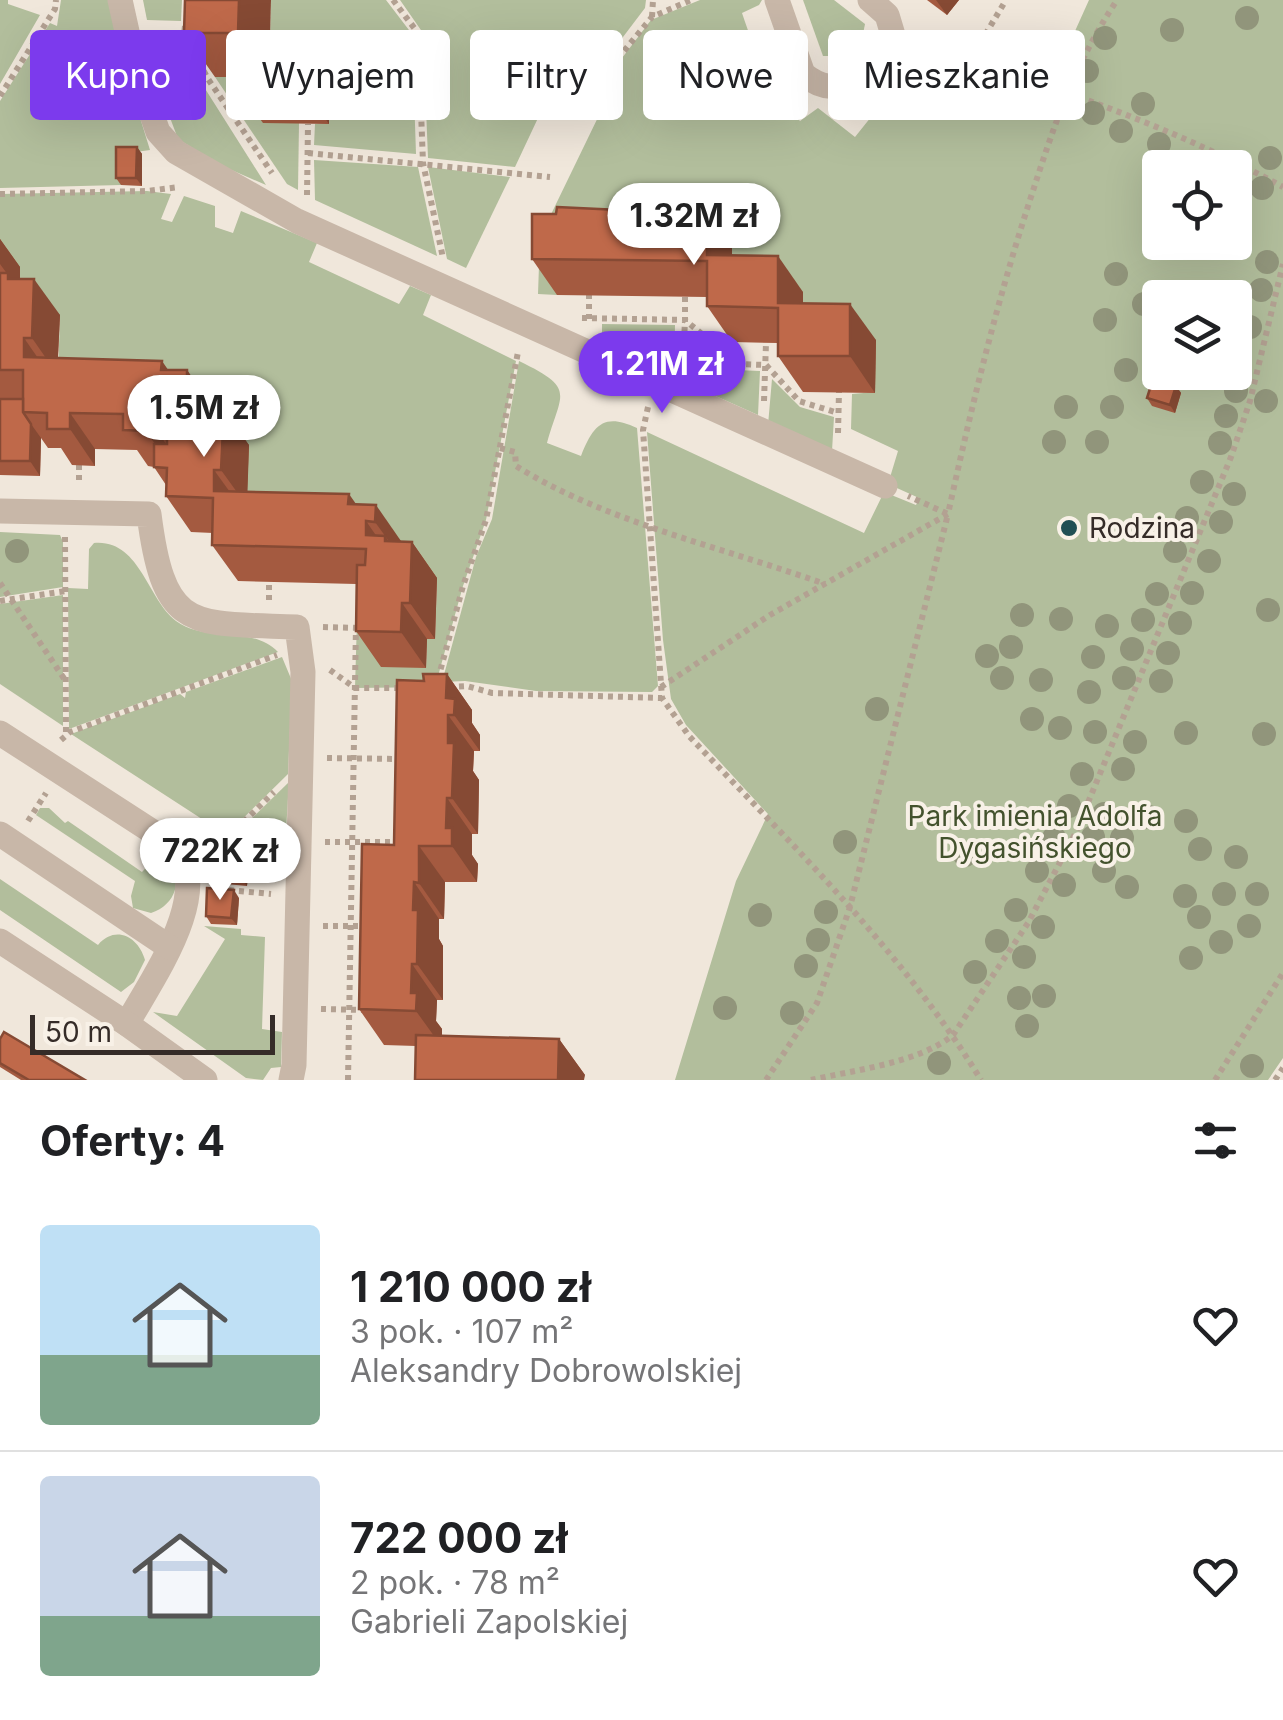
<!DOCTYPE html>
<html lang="pl">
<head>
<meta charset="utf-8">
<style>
  :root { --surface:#fff; --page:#f6f6f6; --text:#202124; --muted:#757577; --line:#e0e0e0; --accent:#7c3aed }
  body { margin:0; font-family:Inter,sans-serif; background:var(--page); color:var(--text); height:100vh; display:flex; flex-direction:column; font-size:38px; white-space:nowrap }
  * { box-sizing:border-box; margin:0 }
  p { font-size:32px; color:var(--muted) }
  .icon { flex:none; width:55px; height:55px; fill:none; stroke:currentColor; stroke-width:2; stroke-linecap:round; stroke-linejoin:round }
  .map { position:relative; height:1080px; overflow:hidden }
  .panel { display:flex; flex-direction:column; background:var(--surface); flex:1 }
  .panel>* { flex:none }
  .hud { position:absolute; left:30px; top:30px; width:1225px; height:90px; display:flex; gap:20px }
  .controls { position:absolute; left:1142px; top:150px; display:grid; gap:20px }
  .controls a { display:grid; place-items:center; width:110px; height:110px; border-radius:10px; background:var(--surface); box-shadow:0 10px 40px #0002; font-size:50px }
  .scale { position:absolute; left:30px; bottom:25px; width:245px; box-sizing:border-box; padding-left:10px; border:5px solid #352c28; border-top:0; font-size:28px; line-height:35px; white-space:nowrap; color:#352c28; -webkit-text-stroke:8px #f8f1e7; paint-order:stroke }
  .price { position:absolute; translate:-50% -85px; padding:0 22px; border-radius:35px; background:#fff; color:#222; font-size:32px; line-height:65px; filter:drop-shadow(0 2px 5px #0008) }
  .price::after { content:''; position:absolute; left:50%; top:60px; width:30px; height:22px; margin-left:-15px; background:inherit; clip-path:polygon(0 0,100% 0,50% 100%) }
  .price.selected { background:var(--accent); color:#fff }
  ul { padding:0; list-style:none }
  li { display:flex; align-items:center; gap:30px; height:250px; padding:0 40px }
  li+li { border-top:2px solid var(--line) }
  li span { display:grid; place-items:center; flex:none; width:280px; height:200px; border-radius:10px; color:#555 }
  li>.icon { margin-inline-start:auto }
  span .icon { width:120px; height:120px; fill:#fffc; stroke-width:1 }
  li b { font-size:42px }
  h2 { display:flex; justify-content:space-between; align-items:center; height:120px; padding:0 40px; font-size:42px }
  .chip { padding:0 35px; border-radius:10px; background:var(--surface); box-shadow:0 10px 40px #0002; font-size:35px; line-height:90px }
  .chip.selected { background:var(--accent); color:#fff }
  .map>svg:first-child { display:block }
  .green { fill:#b2be9c; fill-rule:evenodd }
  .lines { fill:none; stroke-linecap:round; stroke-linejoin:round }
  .path { stroke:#b3a192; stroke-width:6; stroke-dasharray:5 5; stroke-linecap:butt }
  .minor { stroke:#c8b7a8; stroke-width:25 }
  .tree { fill:#91957b }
  .wall { fill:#a45a40 }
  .shaded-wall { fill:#864a34 }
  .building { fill:#bf694a; stroke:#864a34; stroke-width:2.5 }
  .poi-dot { fill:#204f54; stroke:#f8f1e7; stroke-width:4 }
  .labels { text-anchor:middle; stroke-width:8; stroke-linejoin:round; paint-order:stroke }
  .poi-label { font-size:28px; fill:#352c28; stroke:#f8f1e7; text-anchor:start }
  .park-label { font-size:28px; fill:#43522d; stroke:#f8f1e7 }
</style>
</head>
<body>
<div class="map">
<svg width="1283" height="1080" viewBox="0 0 1283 1080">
  <rect width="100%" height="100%" fill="#f0e7db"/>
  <g class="green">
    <polygon points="0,0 8,0 8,4 40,15 0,84"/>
    <polygon points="61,0 112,0 120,53 150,150 121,154 121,185 0,188 0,101 50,23 57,26"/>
    <polygon points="143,0 182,0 181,21 147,20"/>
    <polygon points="271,0 386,0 412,34 416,154 314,145 315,124 329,123 329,115 359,114 269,77"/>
    <polygon points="400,0 646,0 645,8 579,95 554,84 515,167 428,158 423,33"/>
    <path d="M700,0H762L759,5L742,13C757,57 768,86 800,121L818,108L855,137L919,57L902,42L1048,91L1089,0H1283V1058L1268,1080H675L736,881L768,814L686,725L671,699L663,640L647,432L864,533L884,492L916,505L919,498L888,484L898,451L851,429L852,394L875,392L803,339V293L558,250L557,295L538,294L540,237L603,107L590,100L651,20ZM1160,168H1235V242H1160ZM1160,298H1235V372H1160Z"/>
    <polygon points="803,0 834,0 865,24 862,39 845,56 823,56"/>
    <polygon points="187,49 204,87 266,185 220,165 178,139 160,91 155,65 160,54"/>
    <polygon points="215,77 263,77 299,123 298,190 287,184"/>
    <polygon points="314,160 418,167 437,256 315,200"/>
    <polygon points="428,167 510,177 466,268 447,259"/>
    <polygon points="147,191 171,194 161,219 172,222 184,196 215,206 215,227 233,233 241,211 317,243 309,262 399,304 410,286 431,295 423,315 516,361 486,520 463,586 435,687 355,688 358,584 426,668 427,639 435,638 437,579 239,527 223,444 58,374 60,316 20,291 19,267 0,266 0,194"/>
    <polygon points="602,324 675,325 674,368 667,374 602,344"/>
    <polygon points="702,341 736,370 760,371 758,415 700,389"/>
    <path d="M519,361C577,389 561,392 547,443L581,456C593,425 604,412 637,428L658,686L652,692L536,691L465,681L442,682L476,557L492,519Z"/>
    <polygon points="772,379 800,407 834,417 832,451 768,425"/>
    <polygon points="0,532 60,535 63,542 63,587 0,597"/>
    <path d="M94,543C140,539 147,599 176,621C208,644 250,624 278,652L69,729L68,588L88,589L89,549Z"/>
    <polygon points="63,595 63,726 0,684 0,604"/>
    <polygon points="282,657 292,681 288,774 204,857 207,851 205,821 71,734 180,694 185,698 186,692"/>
    <polygon points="289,782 284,864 276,866 209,860"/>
    <path d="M40,808H49L65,823L68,821L142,872L154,859H165C185,878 176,905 151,913L133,908L131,896L135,881L36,815Z"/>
    <path d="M0,879L98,945C115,925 138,936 145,960L134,982L121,992L0,910Z"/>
    <polygon points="204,926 241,929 241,935 265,937 262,1029 282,1032 281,1067 271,1068 263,1080 246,1078 153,1012 177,1016 225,939"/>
  </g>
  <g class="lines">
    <g class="path">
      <polyline points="393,0 418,33 423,163 443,258"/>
      <polyline points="652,17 653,0"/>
      <polyline points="185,26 184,34 208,79 272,173"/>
      <path d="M918,43C1043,83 1168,124 1283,187"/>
      <polyline points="970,60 1006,0"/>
      <polyline points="0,96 55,9 56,0"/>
      <polyline points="586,97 652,17 691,0"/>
      <polyline points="308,153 550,177"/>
      <polyline points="0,194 147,191 179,187"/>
      <polyline points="307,195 308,124"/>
      <polyline points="685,297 685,320 738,364 766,365 799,401 838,413"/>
      <polyline points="582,318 685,320 683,365"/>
      <polyline points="589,319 589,295"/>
      <polyline points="764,401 766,343"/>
      <path d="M648,407L643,430L662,698L689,736C792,845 902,951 981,1080"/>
      <polyline points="838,433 839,392"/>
      <path d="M500,448L515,452L516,466C603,521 727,549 825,584"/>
      <polyline points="79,465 79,484"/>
      <polyline points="65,537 66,734"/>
      <polyline points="0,583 65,680"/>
      <polyline points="269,600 269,582"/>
      <polyline points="0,601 66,591"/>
      <polyline points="323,627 361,628"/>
      <polyline points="330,670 355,688 401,688"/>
      <polyline points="438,679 463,586 486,520 518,352"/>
      <polyline points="449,687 467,686 492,693 662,698"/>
      <path d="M661,687L770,615L948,514C971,409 996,305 1029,203C1054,126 1072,68 1117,0"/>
      <polyline points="61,740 70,732 277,655"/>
      <polyline points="327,758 400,759"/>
      <polyline points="28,821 46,793"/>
      <polyline points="325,842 403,842"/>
      <polyline points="208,857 274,792"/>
      <polyline points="229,890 271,894"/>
      <polyline points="323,926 366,926"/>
      <polyline points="321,1009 364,1010"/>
      <polyline points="348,1080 356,626"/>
      <polyline points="766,1080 817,1003 850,907 948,514 908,496"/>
      <path d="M811,1080C854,1070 919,1063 953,1035L1028,923L1075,834L1231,457L1250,401L1283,264"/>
      <polyline points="1215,1080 1283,973"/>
      <polyline points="1275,1080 1283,1068"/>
    </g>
    <g class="minor">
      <polyline points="120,0 134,63 158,132 176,152 297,221 885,486"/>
      <path d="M777,0L803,74C845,108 869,64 893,35L887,15L870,0"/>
      <path d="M0,511L149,514C164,633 191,623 297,627L303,672L294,1065L291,1080"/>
      <path d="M0,733L173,845C217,890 151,980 127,1024"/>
      <polyline points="0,834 169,947"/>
      <polyline points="0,941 127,1024 205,1080"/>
    </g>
  </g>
  <g class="tree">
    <circle cx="1247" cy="18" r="12"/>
    <circle cx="1172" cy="30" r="12"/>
    <circle cx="1105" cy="38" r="12"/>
    <circle cx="1087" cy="71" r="12"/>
    <circle cx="1143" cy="104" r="12"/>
    <circle cx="1093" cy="113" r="12"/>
    <circle cx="1121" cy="131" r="12"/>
    <circle cx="1159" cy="144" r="12"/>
    <circle cx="1270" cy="158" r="12"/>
    <circle cx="1262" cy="188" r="12"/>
    <circle cx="1267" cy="262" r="12"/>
    <circle cx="1116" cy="274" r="12"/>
    <circle cx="1261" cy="290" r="12"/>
    <circle cx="1144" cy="304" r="12"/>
    <circle cx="1105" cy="320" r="12"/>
    <circle cx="1250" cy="327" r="12"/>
    <circle cx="1126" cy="370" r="12"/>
    <circle cx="1236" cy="391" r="12"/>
    <circle cx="1266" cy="401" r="12"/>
    <circle cx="1066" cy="407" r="12"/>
    <circle cx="1112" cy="407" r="12"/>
    <circle cx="1226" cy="416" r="12"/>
    <circle cx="1054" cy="442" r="12"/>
    <circle cx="1097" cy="442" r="12"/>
    <circle cx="1220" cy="443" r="12"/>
    <circle cx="1202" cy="482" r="12"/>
    <circle cx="1234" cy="494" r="12"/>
    <circle cx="1187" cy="518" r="12"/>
    <circle cx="1221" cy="522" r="12"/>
    <circle cx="17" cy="551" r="12"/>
    <circle cx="1175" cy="551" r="12"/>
    <circle cx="1209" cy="561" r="12"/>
    <circle cx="1192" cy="593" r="12"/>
    <circle cx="1157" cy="594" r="12"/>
    <circle cx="1268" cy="610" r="12"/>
    <circle cx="1022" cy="615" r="12"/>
    <circle cx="1061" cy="619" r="12"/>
    <circle cx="1143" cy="620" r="12"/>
    <circle cx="1180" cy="623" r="12"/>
    <circle cx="1107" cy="626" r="12"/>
    <circle cx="1011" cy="647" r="12"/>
    <circle cx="1132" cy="649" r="12"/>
    <circle cx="1168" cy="653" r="12"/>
    <circle cx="987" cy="656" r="12"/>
    <circle cx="1093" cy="657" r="12"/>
    <circle cx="1002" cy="678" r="12"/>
    <circle cx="1124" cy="678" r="12"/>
    <circle cx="1041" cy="680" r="12"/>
    <circle cx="1161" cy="681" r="12"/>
    <circle cx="1089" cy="692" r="12"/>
    <circle cx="877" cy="709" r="12"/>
    <circle cx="1032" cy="719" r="12"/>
    <circle cx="1060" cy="728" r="12"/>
    <circle cx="1095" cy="732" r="12"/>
    <circle cx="1186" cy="733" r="12"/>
    <circle cx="1264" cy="734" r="12"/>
    <circle cx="1135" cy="742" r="12"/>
    <circle cx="1123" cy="769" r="12"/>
    <circle cx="1082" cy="774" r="12"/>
    <circle cx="1069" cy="806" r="12"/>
    <circle cx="1104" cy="814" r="12"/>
    <circle cx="1149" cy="817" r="12"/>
    <circle cx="1186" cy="821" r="12"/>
    <circle cx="1093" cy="837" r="12"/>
    <circle cx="1054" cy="838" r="12"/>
    <circle cx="1122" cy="838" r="12"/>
    <circle cx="845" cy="842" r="12"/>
    <circle cx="1200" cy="849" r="12"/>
    <circle cx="965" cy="855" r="12"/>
    <circle cx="1236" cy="857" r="12"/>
    <circle cx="1037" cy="871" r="12"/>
    <circle cx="1104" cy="871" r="12"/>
    <circle cx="1064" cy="885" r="12"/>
    <circle cx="1127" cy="887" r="12"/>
    <circle cx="1224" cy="894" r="12"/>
    <circle cx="1257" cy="894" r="12"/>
    <circle cx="1185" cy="896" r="12"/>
    <circle cx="1016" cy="910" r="12"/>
    <circle cx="826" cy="912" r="12"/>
    <circle cx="760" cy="915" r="12"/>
    <circle cx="1199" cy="917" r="12"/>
    <circle cx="1249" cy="926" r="12"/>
    <circle cx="1043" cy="927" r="12"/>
    <circle cx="818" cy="940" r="12"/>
    <circle cx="997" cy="941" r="12"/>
    <circle cx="1221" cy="942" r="12"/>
    <circle cx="1024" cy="957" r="12"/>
    <circle cx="1191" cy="958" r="12"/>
    <circle cx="806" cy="966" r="12"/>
    <circle cx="975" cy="972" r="12"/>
    <circle cx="1044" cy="996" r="12"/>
    <circle cx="1019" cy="998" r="12"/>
    <circle cx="725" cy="1008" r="12"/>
    <circle cx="792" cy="1013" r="12"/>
    <circle cx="1027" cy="1026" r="12"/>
    <circle cx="939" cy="1063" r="12"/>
    <circle cx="1252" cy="1066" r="12"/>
  </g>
  <g class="wall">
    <polygon points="927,0 959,0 947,15"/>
    <polygon points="184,33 292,33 296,39 353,69 353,87 359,96 359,115 329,115 329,124 263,123 237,87 237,77 215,77"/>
    <polygon points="137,147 142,154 142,186 121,185 116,178"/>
    <polygon points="619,210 623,216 647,216 707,211 732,247 732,255 803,292 803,304 876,340 875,393 803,392 778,356 778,343 732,342 707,306 707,297 557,295 532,259 556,214"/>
    <polygon points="0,239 20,267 20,279 60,315 58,358 168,370 187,370 212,408 249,445 247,491 356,504 401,542 412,542 437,578 435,639 427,639 426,668 381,667 356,631 356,584 238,581 212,545 213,533 191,532 166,496 166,485 154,467 148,466 137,450 95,449 95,466 72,465 61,448 48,448 41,438 40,476 0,475"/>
    <polygon points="1176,386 1181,393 1175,413 1152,406 1147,398"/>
    <polygon points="447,674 472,710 472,723 480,735 480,751 474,751 473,771 479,780 478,834 472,834 472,855 478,864 477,882 445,882 444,919 439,919 439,939 443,946 443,1000 437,1000 436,1021 442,1029 442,1036 559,1039 585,1075 416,1046 384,1045 359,1009 394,845 424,681"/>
    <polygon points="244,857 249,864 247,886 215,883 210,876"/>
    <polygon points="239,898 237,925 211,924 206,916"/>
    <polygon points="0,1039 85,1080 21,1080 0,1067"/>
  </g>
  <g class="shaded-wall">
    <polygon points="239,0 271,0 269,77 238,33"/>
    <polygon points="936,0 959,0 947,15"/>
    <polygon points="328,33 353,69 353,87 359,96 359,115 333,79 328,60"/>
    <polygon points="304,79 329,115 329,124 304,88"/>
    <polygon points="137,147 142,154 142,186 136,178"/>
    <polygon points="707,211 732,247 732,291 707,255"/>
    <polygon points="0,239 20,267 20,290 8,279 8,275 0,264"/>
    <polygon points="778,256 803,292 803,339 778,303"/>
    <polygon points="34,279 60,315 57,374 32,338"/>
    <polygon points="850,304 876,340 875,393 850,356"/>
    <polygon points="24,338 49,374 24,357"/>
    <polygon points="162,361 182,390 179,390 204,426 178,401 161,370"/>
    <polygon points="187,370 212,406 212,422 224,409 249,445 247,506 221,470 198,406 187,390"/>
    <polygon points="1176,386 1181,393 1175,413 1170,405"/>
    <polygon points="70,413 95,449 95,466 70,429"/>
    <polygon points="146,415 171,451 171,467 146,431"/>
    <polygon points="31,424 41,438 40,476 30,461"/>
    <polygon points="214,470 240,506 214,491"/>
    <polygon points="349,494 368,521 366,521 391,557 366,535 348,504"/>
    <polygon points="376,505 401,541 401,558 375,522"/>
    <polygon points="385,536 410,572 412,542 437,578 435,639 410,603 385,541"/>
    <polygon points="402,603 427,639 426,668 401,632"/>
    <polygon points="447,674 472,710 472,723 480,735 480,751 454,715 446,698"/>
    <polygon points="448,715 474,751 473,771 479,780 478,834 452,798 448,743"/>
    <polygon points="447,798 472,834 472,855 478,864 477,882 452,846 446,828"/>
    <polygon points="419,846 445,882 444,919 419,883"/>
    <polygon points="244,857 249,864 247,886 242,879"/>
    <polygon points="414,882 439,919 439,939 443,946 443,1000 417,964 413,910"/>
    <polygon points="234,890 239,898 237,925 231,918"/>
    <polygon points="412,964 437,1000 436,1021 442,1029 442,1047 416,1011 411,993"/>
    <polygon points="559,1039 585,1075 584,1080 558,1080"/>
  </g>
  <g class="building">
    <polygon points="185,0 239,0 238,33 184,33"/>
    <polygon points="266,33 292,33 292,39 307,39 307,33 328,33 328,60 334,59 333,79 304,79 304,88 237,87 238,41 266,41"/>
    <polygon points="116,147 137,147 136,178 116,178"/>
    <polygon points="557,207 619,210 619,216 647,216 647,210 707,211 707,255 778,256 778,303 850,304 850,356 778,356 778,308 707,306 707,261 532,259 532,214 556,214"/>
    <polygon points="0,273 8,273 8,279 34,279 32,338 24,338 24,357 162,361 161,370 187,370 187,390 179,390 178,401 198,402 198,408 224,409 221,470 214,470 214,491 349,494 348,504 376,505 375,522 366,521 366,535 385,536 385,541 412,542 410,603 402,603 401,632 356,631 357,565 365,565 366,549 212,545 213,498 166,496 167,468 154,467 154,444 167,444 167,431 177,431 178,415 146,415 146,431 123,430 123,414 70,413 70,429 47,429 47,413 23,412 23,370 0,370"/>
    <polygon points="1153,379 1176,386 1170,405 1147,398"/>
    <polygon points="0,399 23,399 23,412 31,424 30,461 0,461"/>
    <polygon points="423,674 447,674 446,698 455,699 454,715 448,715 448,743 454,743 452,798 447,798 446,828 452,828 452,846 419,846 419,883 414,882 413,910 418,910 417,964 412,964 411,993 417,993 416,1011 359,1009 362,844 394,845 397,680 424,681"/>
    <polygon points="212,854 244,857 242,879 210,876"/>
    <polygon points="207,888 234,890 231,918 206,916"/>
    <polygon points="4,1032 85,1080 29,1080 0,1063 0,1039"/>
    <polygon points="416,1035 559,1039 558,1080 415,1080"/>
  </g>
  <circle class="poi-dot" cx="1069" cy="528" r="10"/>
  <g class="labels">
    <g class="poi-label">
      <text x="1089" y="538">Rodzina</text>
    </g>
    <g class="park-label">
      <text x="1035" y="826">Park imienia Adolfa<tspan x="1035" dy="32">Dygasińskiego</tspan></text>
    </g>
  </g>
</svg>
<div class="controls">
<a><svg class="icon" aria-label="locate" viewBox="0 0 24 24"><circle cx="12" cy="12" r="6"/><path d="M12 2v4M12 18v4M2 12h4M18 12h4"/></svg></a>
<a><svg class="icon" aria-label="layers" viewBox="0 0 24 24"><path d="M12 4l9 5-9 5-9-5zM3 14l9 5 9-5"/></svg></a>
</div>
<div class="scale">50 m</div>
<b class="price" style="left:694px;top:268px">1.32M zł</b>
<b class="price selected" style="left:662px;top:416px">1.21M zł</b>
<b class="price" style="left:204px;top:460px">1.5M zł</b>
<b class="price" style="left:220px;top:903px">722K zł</b>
<div class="hud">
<a class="chip selected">Kupno</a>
<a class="chip">Wynajem</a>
<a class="chip">Filtry</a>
<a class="chip">Nowe</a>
<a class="chip">Mieszkanie</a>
</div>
</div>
<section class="panel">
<h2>Oferty: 4<svg class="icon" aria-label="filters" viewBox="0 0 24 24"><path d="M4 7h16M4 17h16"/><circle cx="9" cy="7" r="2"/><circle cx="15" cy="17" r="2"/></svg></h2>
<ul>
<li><span style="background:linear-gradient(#bfe0f5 65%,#7fa58c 0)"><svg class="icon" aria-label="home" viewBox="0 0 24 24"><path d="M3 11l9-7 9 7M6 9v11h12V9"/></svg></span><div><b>1 210 000 zł</b><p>3 pok. · 107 m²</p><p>Aleksandry Dobrowolskiej</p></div><svg class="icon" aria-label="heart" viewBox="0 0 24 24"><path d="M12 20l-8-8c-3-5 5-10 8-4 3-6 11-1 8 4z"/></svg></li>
<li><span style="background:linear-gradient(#c9d6e8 70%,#7fa58c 0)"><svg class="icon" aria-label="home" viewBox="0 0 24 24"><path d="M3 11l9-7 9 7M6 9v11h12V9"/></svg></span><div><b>722 000 zł</b><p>2 pok. · 78 m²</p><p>Gabrieli Zapolskiej</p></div><svg class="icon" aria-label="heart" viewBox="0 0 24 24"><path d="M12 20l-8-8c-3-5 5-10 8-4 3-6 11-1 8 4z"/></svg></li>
</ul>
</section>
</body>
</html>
